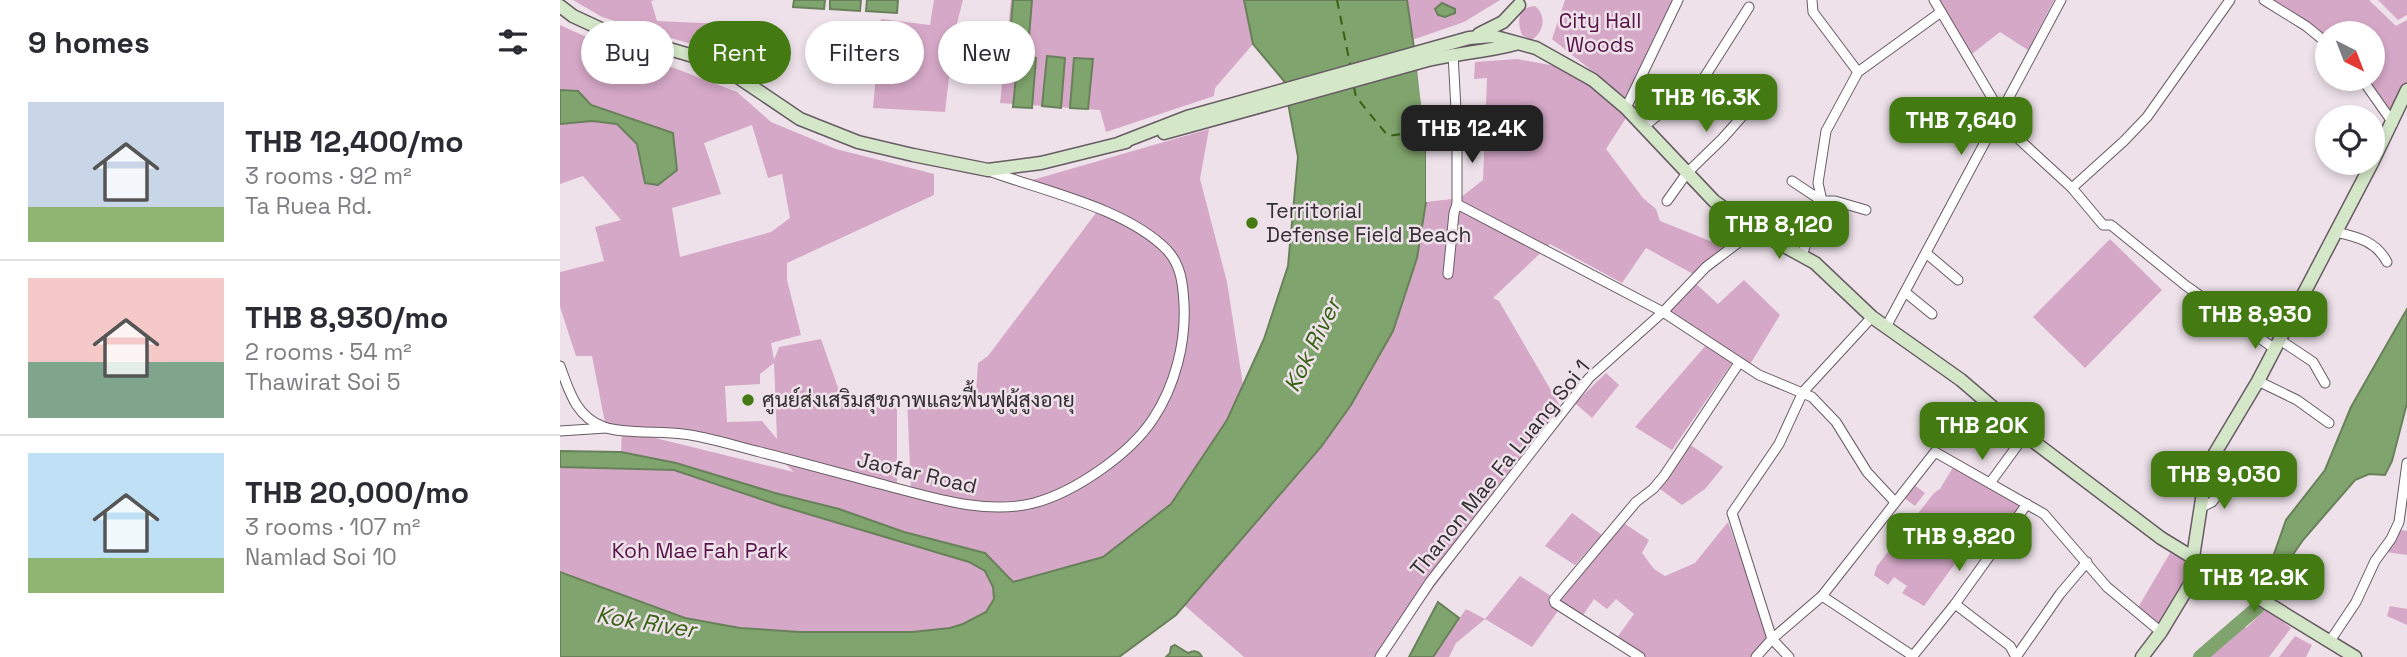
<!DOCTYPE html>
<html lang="en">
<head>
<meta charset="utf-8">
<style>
  :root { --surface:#fff; --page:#f7f7f7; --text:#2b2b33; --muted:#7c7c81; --line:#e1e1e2; --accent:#437b12 }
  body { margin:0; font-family:"Space Grotesk",Sarabun,sans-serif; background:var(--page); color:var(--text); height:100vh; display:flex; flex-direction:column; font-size:26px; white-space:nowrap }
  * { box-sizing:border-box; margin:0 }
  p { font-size:23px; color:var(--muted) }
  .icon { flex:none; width:38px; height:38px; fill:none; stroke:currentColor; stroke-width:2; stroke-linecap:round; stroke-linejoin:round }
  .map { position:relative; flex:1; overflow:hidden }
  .panel { display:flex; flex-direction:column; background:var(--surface); width:560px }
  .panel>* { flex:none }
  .hud { position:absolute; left:21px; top:21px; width:665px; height:63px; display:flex; gap:14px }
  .needle { width:46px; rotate:138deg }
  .fabs { position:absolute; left:1755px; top:21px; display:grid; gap:14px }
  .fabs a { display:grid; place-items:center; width:70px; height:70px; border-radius:50%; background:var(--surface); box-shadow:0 4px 10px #0003; font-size:35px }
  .price { position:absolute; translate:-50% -60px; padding:0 16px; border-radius:14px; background:var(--accent); color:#fff; font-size:23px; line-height:46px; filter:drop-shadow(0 2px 4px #0008) }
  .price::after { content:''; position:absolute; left:50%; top:42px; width:21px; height:16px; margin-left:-10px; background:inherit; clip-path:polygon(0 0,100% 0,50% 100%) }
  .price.on { background:#222; color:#fff }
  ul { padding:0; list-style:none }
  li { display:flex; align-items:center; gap:21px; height:175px; padding:0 28px }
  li+li { border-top:2px solid var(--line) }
  li span { display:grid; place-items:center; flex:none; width:196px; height:140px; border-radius:0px; color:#555 }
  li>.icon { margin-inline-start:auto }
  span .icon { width:84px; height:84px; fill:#fffc; stroke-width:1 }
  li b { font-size:30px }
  h2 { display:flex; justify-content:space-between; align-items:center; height:84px; padding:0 28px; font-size:30px }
  .tag { padding:0 24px; border-radius:32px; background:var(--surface); box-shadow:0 4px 10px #0003; font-size:24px; line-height:63px }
  .tag.on { background:var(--accent); color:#fff }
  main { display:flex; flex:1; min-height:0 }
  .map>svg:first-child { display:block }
  .green { fill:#d5a8c7; fill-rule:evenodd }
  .water { fill:#80a46d; stroke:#69815b; stroke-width:2 }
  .pier { fill:#eee1ea }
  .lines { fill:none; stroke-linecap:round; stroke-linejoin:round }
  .river { stroke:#80a46d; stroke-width:14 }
  .ferry { stroke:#366213; stroke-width:2; stroke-dasharray:9 7; stroke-linecap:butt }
  .street-casing { stroke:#685c64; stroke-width:11 }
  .secondary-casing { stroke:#685c64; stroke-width:15 }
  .street { stroke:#fff; stroke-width:9 }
  .secondary { stroke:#d4e7c8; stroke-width:12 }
  .poi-dot { fill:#437b12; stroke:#eee1ea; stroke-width:2.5 }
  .labels { text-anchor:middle; stroke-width:5; stroke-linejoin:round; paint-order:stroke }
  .park-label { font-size:21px; fill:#571449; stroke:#eee1ea }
  .poi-label { font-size:21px; fill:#332e31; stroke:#eee1ea; text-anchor:start }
  .street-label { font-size:21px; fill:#332e31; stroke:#eee1ea }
  .water-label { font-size:23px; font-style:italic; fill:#366213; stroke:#eee1ea }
</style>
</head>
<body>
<main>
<section class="panel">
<h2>9 homes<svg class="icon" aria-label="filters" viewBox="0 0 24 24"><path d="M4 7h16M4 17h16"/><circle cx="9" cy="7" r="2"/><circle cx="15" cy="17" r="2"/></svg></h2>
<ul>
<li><span style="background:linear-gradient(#c9d6e8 75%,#8fb573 0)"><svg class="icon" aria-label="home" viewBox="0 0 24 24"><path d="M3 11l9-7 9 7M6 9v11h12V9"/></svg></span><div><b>THB 12,400/mo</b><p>3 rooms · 92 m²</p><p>Ta Ruea Rd.</p></div></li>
<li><span style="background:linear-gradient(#f6c9c9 60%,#7fa58c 0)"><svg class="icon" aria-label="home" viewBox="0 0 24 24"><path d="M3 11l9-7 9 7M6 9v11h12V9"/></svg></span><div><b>THB 8,930/mo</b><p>2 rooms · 54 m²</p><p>Thawirat Soi 5</p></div></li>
<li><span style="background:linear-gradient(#bfe0f5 75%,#8fb573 0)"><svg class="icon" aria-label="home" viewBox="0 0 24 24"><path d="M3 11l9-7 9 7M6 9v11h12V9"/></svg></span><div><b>THB 20,000/mo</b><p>3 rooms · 107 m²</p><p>Namlad Soi 10</p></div></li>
</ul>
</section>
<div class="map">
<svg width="1847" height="657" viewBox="0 0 1847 657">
  <rect width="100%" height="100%" fill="#eee1ea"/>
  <g class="green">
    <polygon points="13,0 95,0 91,1 97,21 166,24 164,54 42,17"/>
    <polygon points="374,0 403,0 394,35 385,112 313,108 321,19 370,25"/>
    <polygon points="451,0 726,0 730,115 724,81 694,43 655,88 654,96 546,132 540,110 440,103"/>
    <polygon points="847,0 940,0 904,22 852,40"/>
    <polygon points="1005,0 1118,0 1070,101 992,39"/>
    <polygon points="1374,0 1494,0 1468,50 1440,32 1408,57"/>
    <polygon points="1700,0 1809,0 1836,26 1847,20 1847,98 1833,123 1795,79 1813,79 1813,33 1768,33 1767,46 1760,37"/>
    <polygon points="1818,0 1847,0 1847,15 1838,20"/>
    <path d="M975,6C987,16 984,33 971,40L962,35C957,22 957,7 975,6Z"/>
    <path d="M0,25L57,51L114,68L177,92L211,122L276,149L374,174V195L227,263V280L241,335L211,343L214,360L219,347L261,339L285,408L337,407V488L351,491L347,397L416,393L418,363L428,356L539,209L462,183L649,129L640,179L667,282L683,385L667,420L611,504L543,557L453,582L425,552L344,532L279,509L215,493L116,463L61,452L62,430L46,428L32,356H16L0,307V272L44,261L35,227L61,220L23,176L0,184ZM192,125L208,178L222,174L230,218L211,232L120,257L112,208L161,194L144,143ZM214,363L217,439L202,421L167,422L165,386L200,384V374ZM67,431L123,434L218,457L234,472Z"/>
    <polygon points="957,59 1001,67 1045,94 1066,118 1046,149 1083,198 1096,209 1100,221 1165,247 1133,274 1086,248 1062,283 990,244 933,298 939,301 1003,411 823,657 684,657 624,605 761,447 791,405 833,331 857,258 866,202 900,198 923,180 927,78 914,79 915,62"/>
    <polygon points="1550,239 1602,290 1525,368 1473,317"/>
    <polygon points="1184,280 1220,315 1189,366 1103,312 1133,281 1158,304"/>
    <polygon points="1147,344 1172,363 1112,450 1075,427"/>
    <polygon points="1046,373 1059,385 1032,418 1015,403"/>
    <polygon points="1126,442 1163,467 1145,489 1122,505 1096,486"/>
    <polygon points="1395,464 1467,504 1443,538 1423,525 1364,606 1342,593 1347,586 1334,577 1328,585 1314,575 1317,566 1374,493 1380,489"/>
    <polygon points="0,467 114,470 221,506 409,562 425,571 433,587 434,599 426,612 403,624 390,628 352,632 240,632 180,628 125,618 0,572"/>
    <polygon points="1353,484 1365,493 1355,506 1343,497"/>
    <polygon points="1012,513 1042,535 1015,565 985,546"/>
    <polygon points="1062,522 1089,540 1082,553 1094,569 1105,576 1135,563 1168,522 1209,637 1191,657 1085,657 1056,639 1074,614 1056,599 1047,609 1034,599 1021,618 997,602"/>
    <polygon points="1840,530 1847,531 1847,555 1826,552"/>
    <polygon points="1610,553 1633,565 1597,624 1576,611"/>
    <polygon points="960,576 991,596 998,611 972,647 925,619 896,643 889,657 873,657 906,609 925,619"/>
    <polygon points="1830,606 1847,609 1847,625 1827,616"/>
    <polygon points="1706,609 1731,628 1709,657 1632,657 1643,650 1678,618 1686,628"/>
    <polygon points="1735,636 1752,645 1746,657 1719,657"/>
  </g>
  <g class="water">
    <polygon points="234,0 265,0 264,9 233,7"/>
    <polygon points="270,0 301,0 300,11 270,9"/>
    <polygon points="307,0 338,0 337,13 306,11"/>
    <polygon points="453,0 472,0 469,37 450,36"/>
    <polygon points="684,0 847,0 861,96 866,147 866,202 857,258 833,331 791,405 761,447 616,615 559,657 0,657 0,572 125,618 180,628 240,632 352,632 390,628 403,624 426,612 434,599 433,587 425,571 409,562 221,506 114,470 0,467 0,451 61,452 116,463 215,493 279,509 344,532 425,553 453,582 543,557 611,504 667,420 704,339 728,266 738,157 724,81 693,44"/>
    <polygon points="882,3 895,9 895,13 885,17 878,15 875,9"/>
    <polygon points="458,56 476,58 472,108 453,107"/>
    <polygon points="487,56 505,58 501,108 482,106"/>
    <polygon points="514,58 533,59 528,109 510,108"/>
    <polygon points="0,90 18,91 31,105 113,133 117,170 98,185 85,183 77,144 57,124 32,121 0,124"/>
    <polygon points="1847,309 1847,403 1832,461 1825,475 1809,474 1795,480 1743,540 1723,569 1714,572 1713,557 1726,520 1765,470 1791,407"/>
    <polygon points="878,602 899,618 873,657 849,657"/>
    <path d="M615,645L628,653C634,650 639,651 642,657H606L610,653L611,647Z"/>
  </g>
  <polygon class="pier" points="861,70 869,147 870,201 866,202 866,147 857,71"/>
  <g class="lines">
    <polyline class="river" points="1640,657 1698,607 1714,572"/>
    <g class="ferry">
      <polyline points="777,0 790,64"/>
      <polyline points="794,87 796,97 828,136 864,131"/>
    </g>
    <g class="street-casing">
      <g id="street">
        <polyline points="1252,0 1253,12 1298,72"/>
        <polyline points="1374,0 1441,113"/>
        <polyline points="1704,0 1746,26 1768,44"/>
        <polyline points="1802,79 1833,123"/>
        <polyline points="1066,108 1118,0"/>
        <polyline points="1438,120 1512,188 1543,225 1551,225 1625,285 1715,349"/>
        <polyline points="1083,127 1142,81 1189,7"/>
        <polyline points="1232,181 1262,201 1242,255"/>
        <polyline points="1512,188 1564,141 1587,117 1670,0"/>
        <polyline points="1107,201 1127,173 1163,138 1209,86"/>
        <polyline points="897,204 1103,312 1199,375 1252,397 1276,422 1307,472 1334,501"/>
        <polyline points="1306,210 1275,201 1262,201 1258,183 1266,131 1298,72 1381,12"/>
        <path d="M1776,232C1797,237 1816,241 1827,262"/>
        <polyline points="1366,253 1398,280"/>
        <polyline points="888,274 894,213 897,204 897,128 893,54"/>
        <polyline points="1345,292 1372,314"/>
        <polyline points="1326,327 1501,0"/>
        <polyline points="1720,340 1753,362 1765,383"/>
        <path d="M0,366C9,391 16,417 44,427C62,434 102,431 123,434C149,437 175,446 200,452C243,463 286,475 328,486C374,498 426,515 474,503C515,492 570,454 593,419C615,386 626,343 624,304C623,284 621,265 607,250C566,208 483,191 429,171"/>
        <polyline points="1698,381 1737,400 1769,423"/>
        <polyline points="0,431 46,428"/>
        <polyline points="1430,483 1465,435"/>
        <polyline points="1640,508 1652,502 1666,484"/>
        <polyline points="1262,596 1353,656"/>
        <polyline points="1395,604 1450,646 1456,657"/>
        <polyline points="1770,641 1796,602 1815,561 1831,539 1839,522 1847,463"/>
        <polyline points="820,657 870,582 1029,378 1103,312 1146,267 1195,230"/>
        <polyline points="1080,657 995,603 994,600 1076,502 1093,489 1104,476 1179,363"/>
        <polyline points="1196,657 1212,639 1262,596 1375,452 1484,514 1547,587 1601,632"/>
        <polyline points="1229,657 1212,639 1172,513 1219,444 1243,392 1312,317"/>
        <polyline points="1352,657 1395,604 1467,504"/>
        <polyline points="1456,657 1500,594 1527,562"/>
      </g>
    </g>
    <g class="secondary-casing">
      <g id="secondary">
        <polyline points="0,6 13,16 41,29 157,63 240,119 298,142 353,155 428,170 481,163 566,142"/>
        <polyline points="919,34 943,22 959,5"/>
        <path d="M604,133L868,60C897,53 926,52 955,44"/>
        <polyline points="560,143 627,117 909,38 932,36 976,48 1033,80 1066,108 1154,201 1195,230 1255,263 1312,317 1401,380 1465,435 1601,538 1795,657"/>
        <polyline points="1813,161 1847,90"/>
        <polyline points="1633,557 1646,473 1655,453 1698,381 1812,163"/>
        <polyline points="1582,657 1601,632 1642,564"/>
      </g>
    </g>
    <use href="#street" class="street"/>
    <use href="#secondary" class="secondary"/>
  </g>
  <g class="poi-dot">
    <circle cx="692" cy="223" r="7"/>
    <circle cx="188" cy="400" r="7"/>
  </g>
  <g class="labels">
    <g class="park-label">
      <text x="1040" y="28">City Hall<tspan x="1040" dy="24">Woods</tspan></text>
      <text x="140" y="558">Koh Mae Fah Park</text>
    </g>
    <g class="poi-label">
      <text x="706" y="218">Territorial<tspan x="706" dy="24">Defense Field Beach</tspan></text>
      <text x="202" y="407">ศูนย์ส่งเสริมสุขภาพและฟื้นฟูผู้สูงอายุ</text>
    </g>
    <g class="street-label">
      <text transform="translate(940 468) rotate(-51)" y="7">Thanon Mae Fa Luang Soi 1</text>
      <text transform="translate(357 473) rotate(13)" y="7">Jaofar Road</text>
    </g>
    <g class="water-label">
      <text transform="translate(752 345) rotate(-64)" y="8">Kok River</text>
      <text transform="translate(86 622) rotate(9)" y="8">Kok River</text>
    </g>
  </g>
</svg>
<div class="fabs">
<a><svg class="needle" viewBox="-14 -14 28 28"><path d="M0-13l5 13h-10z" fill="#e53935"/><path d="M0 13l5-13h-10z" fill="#7c7c81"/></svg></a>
<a><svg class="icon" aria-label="locate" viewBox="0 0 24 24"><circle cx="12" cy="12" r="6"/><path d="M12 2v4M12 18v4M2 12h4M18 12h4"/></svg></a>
</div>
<b class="price" style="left:1146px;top:134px">THB 16.3K</b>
<b class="price" style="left:1401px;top:157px">THB 7,640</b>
<b class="price on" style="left:912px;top:165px">THB 12.4K</b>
<b class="price" style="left:1219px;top:261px">THB 8,120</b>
<b class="price" style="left:1695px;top:351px">THB 8,930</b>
<b class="price" style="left:1422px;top:462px">THB 20K</b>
<b class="price" style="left:1664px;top:511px">THB 9,030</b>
<b class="price" style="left:1399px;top:573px">THB 9,820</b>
<b class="price" style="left:1694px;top:614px">THB 12.9K</b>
<div class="hud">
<a class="tag">Buy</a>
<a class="tag on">Rent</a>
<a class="tag">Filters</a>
<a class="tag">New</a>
</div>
</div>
</main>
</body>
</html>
